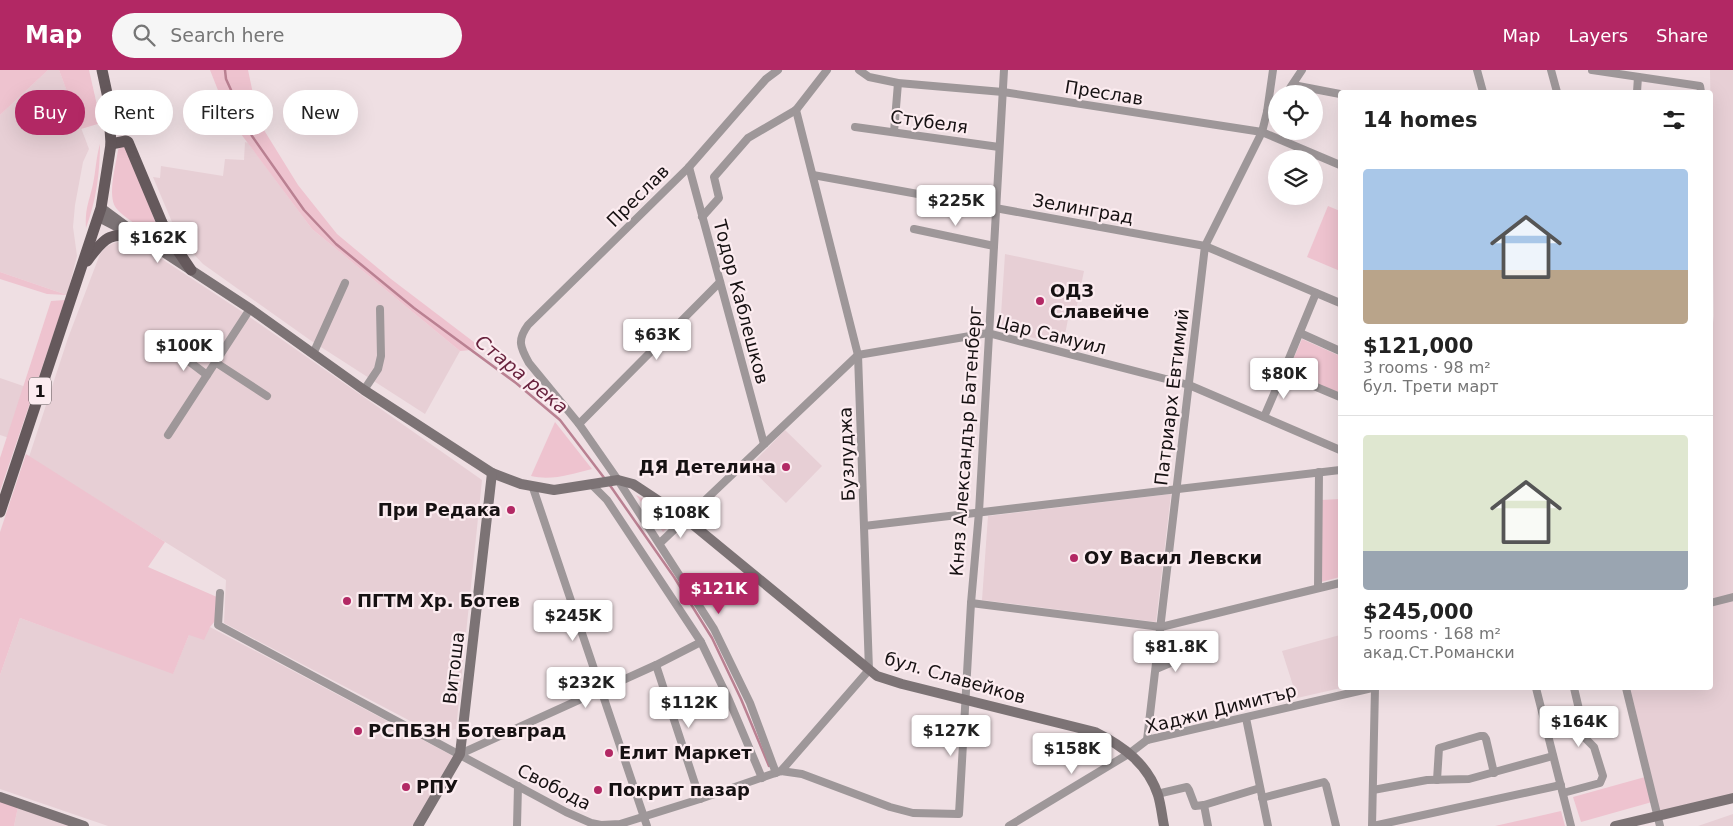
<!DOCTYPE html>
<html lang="en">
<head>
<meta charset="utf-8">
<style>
  :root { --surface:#fff; --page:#f6f6f6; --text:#222; --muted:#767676; --line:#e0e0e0; --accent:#b22864 }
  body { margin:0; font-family:"DejaVu Sans",sans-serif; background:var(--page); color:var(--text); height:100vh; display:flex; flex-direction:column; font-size:19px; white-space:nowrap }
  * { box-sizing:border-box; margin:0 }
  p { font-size:16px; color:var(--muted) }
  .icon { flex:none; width:28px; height:28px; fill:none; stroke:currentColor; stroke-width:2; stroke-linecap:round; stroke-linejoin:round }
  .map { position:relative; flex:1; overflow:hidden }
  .side { position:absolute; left:1338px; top:20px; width:375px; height:600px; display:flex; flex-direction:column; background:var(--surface); border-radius:5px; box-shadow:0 5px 20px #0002 }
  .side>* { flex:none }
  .banner { position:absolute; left:15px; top:20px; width:475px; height:45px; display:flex; gap:10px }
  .controls { position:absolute; left:1268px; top:15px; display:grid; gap:10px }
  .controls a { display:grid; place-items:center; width:55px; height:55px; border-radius:50%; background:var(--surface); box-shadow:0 5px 20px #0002; font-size:25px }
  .price { position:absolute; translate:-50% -42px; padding:0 11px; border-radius:5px; background:#fff; color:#222; font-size:16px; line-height:32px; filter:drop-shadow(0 1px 2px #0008) }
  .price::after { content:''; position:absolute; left:50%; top:30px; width:15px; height:11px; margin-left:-8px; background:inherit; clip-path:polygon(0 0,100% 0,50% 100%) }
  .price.active { background:var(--accent); color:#fff }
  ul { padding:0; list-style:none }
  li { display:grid; align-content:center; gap:10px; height:265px; padding:0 25px }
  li+li { border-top:1px solid var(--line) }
  li span { display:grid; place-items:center; height:155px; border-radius:5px; color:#555 }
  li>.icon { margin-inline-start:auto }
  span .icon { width:90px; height:90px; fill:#fffc; stroke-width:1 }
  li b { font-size:21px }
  h2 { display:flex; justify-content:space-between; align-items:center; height:60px; padding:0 25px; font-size:21px }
  .tag { padding:0 18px; border-radius:22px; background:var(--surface); box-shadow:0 5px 20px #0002; font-size:18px; line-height:45px }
  .tag.active { background:var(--accent); color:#fff }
  header { display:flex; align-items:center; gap:30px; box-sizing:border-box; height:70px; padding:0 25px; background:var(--accent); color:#fff }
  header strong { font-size:24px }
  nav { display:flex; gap:28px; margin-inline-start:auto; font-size:18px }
  .search { width:350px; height:45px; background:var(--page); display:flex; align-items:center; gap:12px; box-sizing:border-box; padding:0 18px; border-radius:28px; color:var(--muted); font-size:19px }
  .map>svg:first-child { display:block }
  .built { fill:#e7cfd5 }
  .green { fill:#eec3cf }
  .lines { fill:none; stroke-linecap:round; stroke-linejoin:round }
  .stream { stroke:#ba8192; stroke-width:2.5 }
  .street { stroke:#9e9799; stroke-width:8 }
  .secondary { stroke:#7c7375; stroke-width:10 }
  .primary { stroke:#65595c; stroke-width:11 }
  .poi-dot { fill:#b22864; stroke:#fcecf0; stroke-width:2 }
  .labels { text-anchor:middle; stroke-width:4.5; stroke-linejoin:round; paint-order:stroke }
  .shield { fill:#fcecf0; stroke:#5b5355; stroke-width:1 }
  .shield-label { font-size:16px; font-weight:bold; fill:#161112 }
  .street-label { font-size:18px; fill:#161112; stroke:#fcecf0 }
  .poi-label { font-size:18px; font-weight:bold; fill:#161112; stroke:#fcecf0; text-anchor:start }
  .water-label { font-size:19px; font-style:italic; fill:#69233e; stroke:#fcecf0 }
</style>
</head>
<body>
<header>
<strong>Map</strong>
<div class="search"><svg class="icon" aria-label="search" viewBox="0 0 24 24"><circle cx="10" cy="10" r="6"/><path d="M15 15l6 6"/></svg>Search here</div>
<nav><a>Map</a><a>Layers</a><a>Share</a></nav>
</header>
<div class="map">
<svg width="1733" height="756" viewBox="0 0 1733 756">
  <rect width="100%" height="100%" fill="#efdfe3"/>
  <g class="built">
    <polygon points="48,0 59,0 89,79 83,92 75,135 73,157 77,186 67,225 0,202 0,45"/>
    <polygon points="1710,0 1733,0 1733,732 1658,746 1626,618 1710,618 1710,275 1714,246"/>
    <polygon points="245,72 248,73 312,159 460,281 425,344 310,270 203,194 188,178 172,152 153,107 160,108 161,96 223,106 225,89 244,90"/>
    <polygon points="122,171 133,172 142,176 241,241 482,410 456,659 435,664 224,553 226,510 29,387 68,268 100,184 106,177 114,173"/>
    <polygon points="1005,184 1084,201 1075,245 1069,244 1063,275 1000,260"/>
    <polygon points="0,308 29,318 12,369 0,365"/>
    <polygon points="785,360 822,396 786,433 749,397"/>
    <polygon points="1171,424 1156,552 982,530 988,446"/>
    <polygon points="20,548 173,603 189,565 210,557 453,686 415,756 108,756 0,719 0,605"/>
    <polygon points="1340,565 1341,618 1297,628 1282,581"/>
    <polygon points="18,737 72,756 14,756"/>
    <polygon points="1733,744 1733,756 1698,756"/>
  </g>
  <g class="green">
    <polygon points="0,0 48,0 0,45"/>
    <polygon points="59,0 89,0 101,53 81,59"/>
    <polygon points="210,0 248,0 259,52 298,115 337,164 391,209 483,279 460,281 312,159 229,48"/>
    <path d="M100,74C100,103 96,131 86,158C85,138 89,132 93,114C96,100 96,87 100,74Z"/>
    <path d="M120,76H124L128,80L156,154V159L147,162C138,155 123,147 116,138C107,125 116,95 118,80Z"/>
    <polygon points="1328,136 1340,141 1340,201 1307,187"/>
    <polygon points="0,202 67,225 47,224 0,209"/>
    <polygon points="65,230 0,421 0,388 51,231"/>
    <polygon points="1302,269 1340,286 1340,324 1288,301"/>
    <path d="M555,352L592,399C571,404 552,411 531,406Z"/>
    <polygon points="26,384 165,472 148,497 217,527 215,551 210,557 204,570 189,565 173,604 20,548 0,605 0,462"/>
    <polygon points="636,425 646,430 675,451 663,462"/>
    <polygon points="1340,429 1340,507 1321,512 1321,430"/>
    <polygon points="1645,707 1652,732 1581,752 1573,727"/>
    <polygon points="0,731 18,737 14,756 0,756"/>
    <polygon points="1561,741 1565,756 1495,756"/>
  </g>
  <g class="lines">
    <g class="stream">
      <polyline points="225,0 226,9 252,66 304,140 336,174 414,238 516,313 560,350 605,409"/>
      <polyline points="609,414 674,507 712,568 741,629 769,696"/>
    </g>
    <g class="street">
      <polyline points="859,0 869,7 898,13 1003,22 1262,62 1340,95"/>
      <polyline points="1477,0 1483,22"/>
      <polyline points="1551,0 1557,22"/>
      <polyline points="1592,0 1700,16 1701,22"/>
      <polyline points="1293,15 1340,24"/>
      <polyline points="1637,22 1638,7"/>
      <polyline points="1286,24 1302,0"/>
      <polyline points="1267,42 1270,42 1276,37"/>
      <polyline points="855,57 999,77"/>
      <polyline points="894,62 898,13"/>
      <polyline points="689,97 764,374"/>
      <polyline points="813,105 1205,176 1340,233"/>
      <polyline points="702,147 719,128 714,107 748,68 796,40 827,0"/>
      <polyline points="914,159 994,176"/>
      <polyline points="1316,223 1283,303 1340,327"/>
      <polyline points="1300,263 1340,281"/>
      <polyline points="174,280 207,305"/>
      <polyline points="313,284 345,213"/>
      <polyline points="215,292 267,326"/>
      <polyline points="364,320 378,299 381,286 380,239"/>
      <polyline points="1264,347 1283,303"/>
      <polyline points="579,354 720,212"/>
      <polyline points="168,365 250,239"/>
      <polyline points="591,414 607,430 701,572 729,630 762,708"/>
      <polyline points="533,418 647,756"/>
      <polyline points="864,456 1340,400"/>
      <polyline points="660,473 858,285 988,263 1189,315 1340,380"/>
      <polyline points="1318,518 1319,402"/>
      <polyline points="220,523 218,555 566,742 591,753 601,755 620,754 700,729 781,701 802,704 890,737 913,743 959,744 971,533 979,442 1004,0"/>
      <polyline points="971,533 1161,557 1340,513"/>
      <polyline points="1710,533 1733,527"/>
      <polyline points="656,595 700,729"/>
      <polyline points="1156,599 1187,586"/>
      <polyline points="1536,618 1571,756"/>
      <polyline points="1626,618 1660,756"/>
      <polyline points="1246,648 1268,756"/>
      <polyline points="1147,670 1205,176 1262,62 1267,42 1273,0"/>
      <polyline points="460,684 656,595 701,572"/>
      <polyline points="781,701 869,600 858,285 796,40"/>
      <path d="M776,703L750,633L714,559L618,410L579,354L529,293C520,277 517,270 528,255L689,97L766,9L778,0"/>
      <polyline points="1437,710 1439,678 1480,666 1484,666 1486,669 1494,703"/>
      <polyline points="1373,720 1427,710 1469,709 1553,686"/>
      <polyline points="1563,723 1600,713 1603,706 1594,677 1586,669 1574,618"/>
      <polyline points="1157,724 1187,717 1189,720 1195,736 1204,735"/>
      <polyline points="1262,728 1324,712 1326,715 1336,756"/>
      <polyline points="517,756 518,716"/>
      <polyline points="1009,756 1130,683 1147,670 1372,618"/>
      <polyline points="1208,756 1204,735 1260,718"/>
      <polyline points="1372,756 1375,618"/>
      <polyline points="1373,756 1561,715"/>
    </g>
    <g class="secondary">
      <path d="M101,138L139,166L252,240L364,320L492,403L521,414L554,420L618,410L633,414L686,449L877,606L902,614L1095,662C1123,676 1148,694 1158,725C1161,735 1162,746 1164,756"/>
      <polyline points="99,147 122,159"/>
      <polyline points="0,727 84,756"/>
      <polyline points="418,756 460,684 492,403"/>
      <polyline points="1615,756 1733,728"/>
    </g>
    <g class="primary">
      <polyline points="111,74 126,71 128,72 162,153 170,169 191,200"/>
      <path d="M87,191C110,159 113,165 150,167L157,161L162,153"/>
      <polyline points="0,442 101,138 111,74 108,28 102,0"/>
    </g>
  </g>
  <g class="poi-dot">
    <circle cx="1040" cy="231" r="5"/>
    <circle cx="786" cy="397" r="5"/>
    <circle cx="511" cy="440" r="5"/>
    <circle cx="1074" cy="488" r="5"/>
    <circle cx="347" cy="531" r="5"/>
    <circle cx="358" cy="661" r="5"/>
    <circle cx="609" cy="683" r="5"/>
    <circle cx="406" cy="717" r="5"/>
    <circle cx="598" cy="720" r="5"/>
  </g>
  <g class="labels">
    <rect class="shield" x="29" y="307.5" width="22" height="27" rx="4"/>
    <g class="shield-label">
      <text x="40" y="327">1</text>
    </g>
    <g class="street-label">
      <text transform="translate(1104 23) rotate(9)" y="6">Преслав</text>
      <text transform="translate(929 52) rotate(8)" y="6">Стубеля</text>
      <text transform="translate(638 126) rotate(-45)" y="6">Преслав</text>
      <text transform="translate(1083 139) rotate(10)" y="6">Зелинград</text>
      <text transform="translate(741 232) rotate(75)" y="6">Тодор Каблешков</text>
      <text transform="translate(1051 265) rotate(14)" y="6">Цар Самуил</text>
      <text transform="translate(1172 327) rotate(-83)" y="6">Патриарх Евтимий</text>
      <text transform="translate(966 371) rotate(-86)" y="6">Княз Александър Батенберг</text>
      <text transform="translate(847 384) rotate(-92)" y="6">Бузлуджа</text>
      <text transform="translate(454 598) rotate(-83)" y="6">Витоша</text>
      <text transform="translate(955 608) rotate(16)" y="6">бул. Славейков</text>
      <text transform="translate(1221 639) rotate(-14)" y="6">Хаджи Димитър</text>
      <text transform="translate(554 717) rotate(27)" y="6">Свобода</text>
    </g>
    <g class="poi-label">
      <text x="1050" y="227">ОДЗ<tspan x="1050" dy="21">Славейче</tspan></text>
      <text x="776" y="403" text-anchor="end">ДЯ Детелина</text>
      <text x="501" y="446" text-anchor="end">При Редака</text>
      <text x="1084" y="494">ОУ Васил Левски</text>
      <text x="357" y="537">ПГТМ Хр. Ботев</text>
      <text x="368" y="667">РСПБЗН Ботевград</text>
      <text x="619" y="689">Елит Маркет</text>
      <text x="416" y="723">РПУ</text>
      <text x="608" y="726">Покрит пазар</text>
    </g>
    <g class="water-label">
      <text transform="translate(522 304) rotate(39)" y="7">Стара река</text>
    </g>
  </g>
</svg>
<div class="controls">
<a><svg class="icon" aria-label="locate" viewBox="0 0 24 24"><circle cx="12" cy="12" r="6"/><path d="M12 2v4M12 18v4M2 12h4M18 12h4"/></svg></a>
<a><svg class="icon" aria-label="layers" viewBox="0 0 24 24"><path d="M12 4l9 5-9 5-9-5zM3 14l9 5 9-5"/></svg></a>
</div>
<b class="price" style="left:956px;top:157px">$225K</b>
<b class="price" style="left:158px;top:194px">$162K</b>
<b class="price" style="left:657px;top:291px">$63K</b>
<b class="price" style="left:184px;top:302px">$100K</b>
<b class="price" style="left:1284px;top:330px">$80K</b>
<b class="price" style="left:681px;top:469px">$108K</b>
<b class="price active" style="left:719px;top:545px">$121K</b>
<b class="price" style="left:573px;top:572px">$245K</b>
<b class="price" style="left:1176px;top:603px">$81.8K</b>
<b class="price" style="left:586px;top:639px">$232K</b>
<b class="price" style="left:689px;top:659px">$112K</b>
<b class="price" style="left:1579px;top:678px">$164K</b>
<b class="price" style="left:951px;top:687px">$127K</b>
<b class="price" style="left:1072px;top:705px">$158K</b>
<div class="banner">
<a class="tag active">Buy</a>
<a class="tag">Rent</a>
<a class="tag">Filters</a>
<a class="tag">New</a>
</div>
<section class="side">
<h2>14 homes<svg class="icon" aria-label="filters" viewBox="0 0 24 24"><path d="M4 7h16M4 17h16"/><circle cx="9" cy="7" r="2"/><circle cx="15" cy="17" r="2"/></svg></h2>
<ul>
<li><span style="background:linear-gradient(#a9c7e8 65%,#b9a48a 0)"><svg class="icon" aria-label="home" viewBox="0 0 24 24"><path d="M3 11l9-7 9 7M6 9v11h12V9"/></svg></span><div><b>$121,000</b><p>3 rooms · 98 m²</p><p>бул. Трети март</p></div></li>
<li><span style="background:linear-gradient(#dfe7d0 75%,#9aa5b1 0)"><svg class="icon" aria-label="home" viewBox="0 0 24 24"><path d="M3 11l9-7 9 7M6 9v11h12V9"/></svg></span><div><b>$245,000</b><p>5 rooms · 168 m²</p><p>акад.Ст.Романски</p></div></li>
</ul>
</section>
</div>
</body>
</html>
